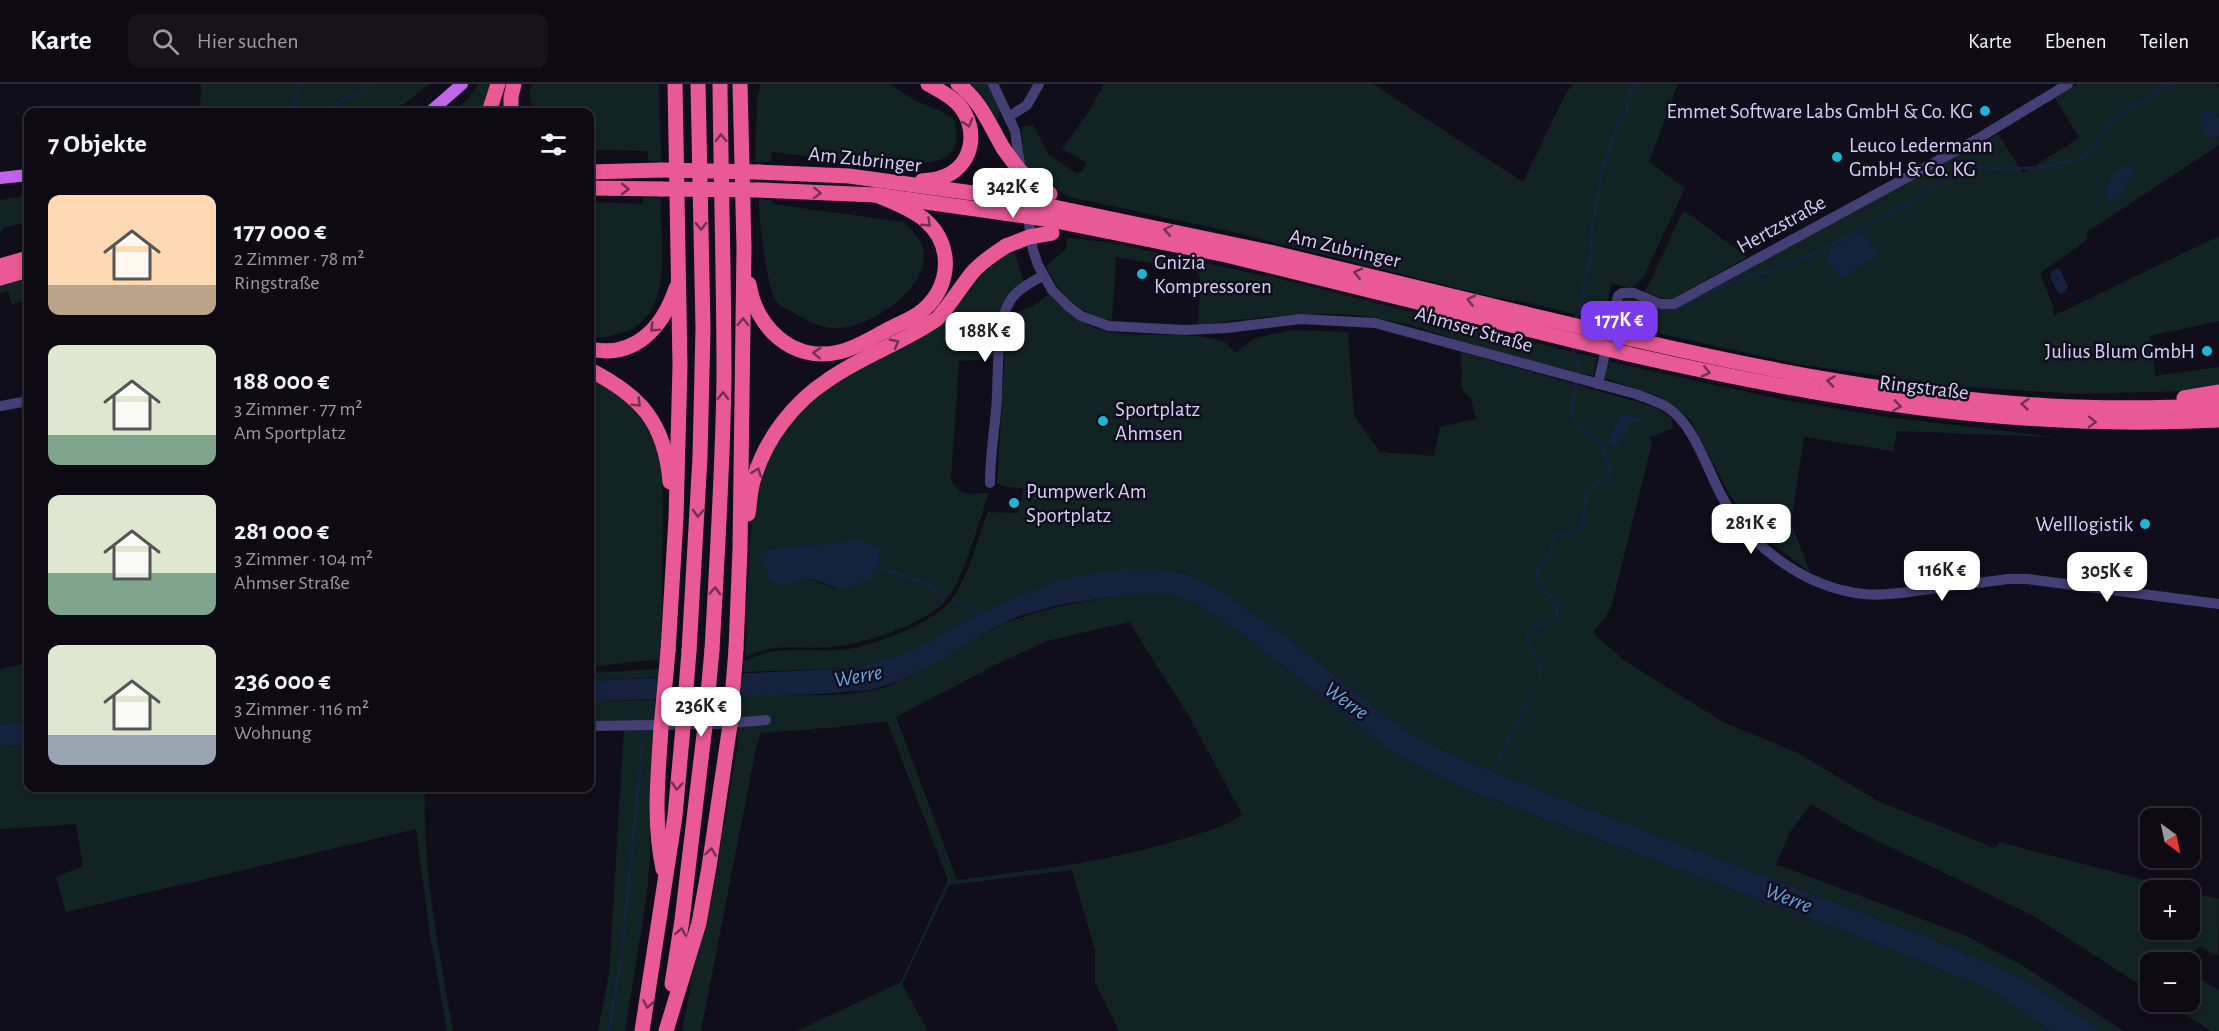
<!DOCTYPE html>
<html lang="de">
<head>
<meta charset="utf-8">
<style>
  :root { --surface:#0d0a14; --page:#16131d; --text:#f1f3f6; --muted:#9a9aa0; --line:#2d2b34; --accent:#7c3aed }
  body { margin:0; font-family:"Alegreya Sans",sans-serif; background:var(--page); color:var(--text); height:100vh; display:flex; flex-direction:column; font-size:22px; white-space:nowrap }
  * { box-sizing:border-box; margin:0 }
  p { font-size:20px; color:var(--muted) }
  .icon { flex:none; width:33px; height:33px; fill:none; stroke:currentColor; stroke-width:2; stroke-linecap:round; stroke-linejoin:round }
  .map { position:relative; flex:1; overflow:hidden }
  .drawer { position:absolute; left:24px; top:24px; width:570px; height:684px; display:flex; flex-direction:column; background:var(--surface); border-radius:12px; box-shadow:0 3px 9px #0003,0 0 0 2px var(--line) }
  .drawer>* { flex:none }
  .needle { width:39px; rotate:147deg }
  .fabs { position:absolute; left:2140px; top:724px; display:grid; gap:12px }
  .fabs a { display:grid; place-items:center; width:60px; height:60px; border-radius:12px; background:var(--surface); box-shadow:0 3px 9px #0003,0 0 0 2px var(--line); font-size:30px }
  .price { position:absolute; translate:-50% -51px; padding:0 14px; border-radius:12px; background:#fff; color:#222; font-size:20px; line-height:39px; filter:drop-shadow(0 2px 3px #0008) }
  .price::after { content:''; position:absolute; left:50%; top:36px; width:18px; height:14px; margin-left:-9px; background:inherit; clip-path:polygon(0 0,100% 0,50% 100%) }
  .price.current { background:var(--accent); color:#fff }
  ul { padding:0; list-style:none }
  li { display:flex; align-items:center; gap:18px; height:150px; padding:0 24px }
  li span { display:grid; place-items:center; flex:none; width:168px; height:120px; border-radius:12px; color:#555 }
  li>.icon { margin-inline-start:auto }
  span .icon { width:72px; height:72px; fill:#fffc; stroke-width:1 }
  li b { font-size:26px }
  h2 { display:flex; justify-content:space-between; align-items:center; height:72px; padding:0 24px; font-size:26px }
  header { display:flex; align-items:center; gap:36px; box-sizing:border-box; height:84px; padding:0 30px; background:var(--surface); border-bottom:2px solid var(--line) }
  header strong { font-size:28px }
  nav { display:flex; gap:33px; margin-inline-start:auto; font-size:21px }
  .search { width:420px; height:54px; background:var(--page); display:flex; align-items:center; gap:15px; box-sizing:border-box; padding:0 21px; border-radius:12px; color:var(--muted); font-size:22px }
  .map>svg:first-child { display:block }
  .green { fill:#122324; fill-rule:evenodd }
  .water { fill:#14223e }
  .pier { fill:#110e1b }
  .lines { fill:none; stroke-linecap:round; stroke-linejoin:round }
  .stream { stroke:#14223e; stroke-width:3 }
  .minor { stroke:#443f74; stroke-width:10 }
  .major { stroke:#c064ea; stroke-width:12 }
  .highway { stroke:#e85995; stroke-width:15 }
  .highway-bridge { stroke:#e85995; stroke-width:15 }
  .oneway { stroke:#723052 }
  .poi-dot { fill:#1db7d5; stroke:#110e1b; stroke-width:2 }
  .labels { text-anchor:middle; stroke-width:5; stroke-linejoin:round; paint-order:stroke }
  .poi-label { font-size:21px; fill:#d6cef8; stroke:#110e1b; text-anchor:start }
  .street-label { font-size:21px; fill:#d6cef8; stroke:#110e1b }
  .water-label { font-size:22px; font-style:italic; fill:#6aa7eb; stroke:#110e1b }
</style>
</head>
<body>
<header>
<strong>Karte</strong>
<div class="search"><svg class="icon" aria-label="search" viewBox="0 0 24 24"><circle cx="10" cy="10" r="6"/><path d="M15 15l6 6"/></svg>Hier suchen</div>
<nav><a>Karte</a><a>Ebenen</a><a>Teilen</a></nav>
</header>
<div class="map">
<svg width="2219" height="947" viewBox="0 0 2219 947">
  <rect width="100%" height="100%" fill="#110e1b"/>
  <g class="green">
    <polygon points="201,0 429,0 404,20 384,28 200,28"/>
    <polygon points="479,0 490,0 484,21 479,28 453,28 465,18"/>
    <polygon points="533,0 659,0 661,77 649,77 647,67 590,66 590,28 533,28 529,7"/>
    <path d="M761,0H890L914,16L943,28L955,36C956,48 959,61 949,71C927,92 804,71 772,68L771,78H755L757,17Z"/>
    <polygon points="971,0 988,0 1001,25 997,36 983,12"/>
    <polygon points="1104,0 1373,0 1523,98 1566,9 1573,0 1678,0 1649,78 1685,104 1644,192 1631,205 1612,199 1603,237 1529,219 1489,212 1228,147 1069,113 1053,104 1025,82 1021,43 1033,41 1048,70 1076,89 1082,88 1086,78 1062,65 1090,26"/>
    <polygon points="2078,0 2217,0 2219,5 2219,34 2217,31 2219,61 2087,148 2086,157 2040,189 2054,224 2053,232 2219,152 2219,237 2149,252 2156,292 2219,283 2219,300 2189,307 2078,310 1952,302 1798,280 1615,240 1623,215 1630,214 1658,225 1673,226 1998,50 2023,89 2079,54 2055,14"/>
    <polygon points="28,112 28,138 4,143 0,150 0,116"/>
    <path d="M643,113L661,114C660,157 676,235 621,249C610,252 600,256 590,251V118L643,120Z"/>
    <path d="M759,115L771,116L772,120L904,138C913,147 924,158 924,172C924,208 867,246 834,244C819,243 804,236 792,228C787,225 780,222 777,218C767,207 758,131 759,115Z"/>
    <polygon points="1683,127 1696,135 1747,173 1672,215 1662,214 1643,208 1649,200"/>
    <path d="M1067,154L1107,158L1276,194L1597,274L1593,292C1553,282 1513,272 1473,261C1441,251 1410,239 1376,234C1317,224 1257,234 1198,241L1201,195L1196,187L1116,173L1112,237C1075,225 1065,218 1046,182L1066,165Z"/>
    <path d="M1009,168L1015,170L1024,199C995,228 999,229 997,269L988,275L959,277L951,395C957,414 972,409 989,409C979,437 964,494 947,515C927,540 861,561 830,563C812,565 793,562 775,564C765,565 755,569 745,573C752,473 735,369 829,303C861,280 902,269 933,246C963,223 976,190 1009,168ZM880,464L879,476L834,504L809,495L803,496Z"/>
    <polygon points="28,192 28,216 12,220 8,207 0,209 0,200"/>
    <path d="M1049,210C1065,230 1085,243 1111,248C1140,254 1202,246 1226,259C1230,261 1232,266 1235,269L1255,254L1293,246L1348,248L1354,331L1380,368L1434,372L1440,343L1476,335L1471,315L1462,305L1461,268L1655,323L1672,335V345L1650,353L1652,359L1612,520L1606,532L1594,547L1596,552L1625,577L1725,639L1798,669L1878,717L1994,764L2000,758L2186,807H2151V846H2190V808L2219,815L2218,872L2199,862L2182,879H2151V908L2032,831L1857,747L1811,720L1790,748L1776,780L1964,851L2020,880L2124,947H2101L2022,894L1945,860L1548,710L1425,659L1375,624L1292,557L1220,506L1186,490L1162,485H1123L982,529L928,560L877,581L853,584L743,588L744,577C754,573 764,568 775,567C796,565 818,567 839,566C867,565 928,541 948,520C966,502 978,453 988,428L1018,429L1024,404L1005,403L997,399L1006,247L1018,228L1035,221Z"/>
    <polygon points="1607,277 1774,314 1886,333 2054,353 1897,347 1893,367 1804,353 1791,439 1810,488 1775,462 1748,438 1728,408 1690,335 1659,312 1604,294"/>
    <path d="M590,293C672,337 664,393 662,474C662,508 662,542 660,575L590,583Z"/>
    <path d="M1131,510H1168L1198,520L1238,547L1396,671L1460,703L1880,861L1989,905L2050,947H1119L1095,899V866L1072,786L949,801L902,900L928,947H797L901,898L948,796L887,637L838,643L761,649L756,664L701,947H682L695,879L712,815L737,666L742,611C783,610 828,614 869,607C914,599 947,567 987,548C1034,524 1080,518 1131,510ZM1129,538L1190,634L1242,730C1228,742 1210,746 1192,752C1116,777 1037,786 957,796L896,633L997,580L1047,557Z"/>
    <polygon points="28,579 28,638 0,640 0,585"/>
    <polygon points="659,585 658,593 590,597 590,589"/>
    <polygon points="656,616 650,698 650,774 647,810 625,947 598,947 609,890 624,644 590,646 590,617"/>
    <path d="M28,660V704H425C422,786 439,866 453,947H447L429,844L416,745L66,828L56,793L83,782L76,740L0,745V662Z"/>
    <polygon points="2190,890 2219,906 2219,947 2211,947 2166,918 2190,918"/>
  </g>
  <g class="water">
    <path d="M2209,25L2219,34V52L2212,55C2202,49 2200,43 2199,32Z"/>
    <path d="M2126,80L2136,85L2133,91L2126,98C2126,107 2123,112 2114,117L2110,116L2106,111C2105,98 2115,86 2126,80Z"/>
    <polygon points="1862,148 1876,169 1875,173 1843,193 1838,192 1828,176 1829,166 1848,154"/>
    <polygon points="2057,184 2061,187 2068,203 2064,209 2059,210 2051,196 2050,189"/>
    <polygon points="1622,330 1644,335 1628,342 1619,360 1615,363 1611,361 1608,354"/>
    <path d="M863,456L880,464L879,476L870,495C861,499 852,504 843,504C830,504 818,494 806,495C796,496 781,504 773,498C765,492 766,475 766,466Z"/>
    <path d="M1123,485H1162L1186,490L1220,506L1292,557L1375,624L1425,659L1548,710L1945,860L2022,894L2101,947H2050L1989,905L1880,861L1460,703L1396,671L1238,547L1198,520L1168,510H1131L1063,520L1019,532L984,549L934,580L900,597L870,606L820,610L590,617V597L853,584C904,577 939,550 983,528C1008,516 1034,505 1060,497C1080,491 1102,489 1123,485Z"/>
    <polygon points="28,638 28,660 0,662 0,640"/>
  </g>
  <polygon class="pier" points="744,585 741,614 656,619 658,590"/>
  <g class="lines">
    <g class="stream">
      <polyline points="291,28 300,0"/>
      <polyline points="325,28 348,13 363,8 369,0"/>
      <polyline points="1577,229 1588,229 1607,221 1649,222 1671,227 1679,225 1689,218 1735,197 1764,189 1812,171 1913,117 1930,103 1961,87 1975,82 1991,85 2036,84 2081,75 2095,63 2110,38 2125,30 2134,20 2146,17 2155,7 2171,0"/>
      <polyline points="1575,236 1584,212 1582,204 1590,179 1591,150 1602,86 1618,40 1627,27 1626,17 1634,0"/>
      <polyline points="1572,263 1579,281 1577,290"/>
      <polyline points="762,468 765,480 769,481"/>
      <polyline points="873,482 923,498 945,512"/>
      <polyline points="953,516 984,530"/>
      <path d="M1540,594L1541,587L1526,553C1537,538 1547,541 1558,531L1556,521L1536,494C1538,479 1549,476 1551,466C1553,459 1550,457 1555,451L1572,449L1581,445L1587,411L1596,400L1609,393L1611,386L1600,359L1575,338L1571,329L1576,297"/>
      <polyline points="649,633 652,615"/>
      <polyline points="1492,689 1532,608"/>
      <polyline points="609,947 621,875 643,655"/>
    </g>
    <g class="minor">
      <path d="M993,0L1015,47L1033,166L1038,181L1052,206L1069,223L1081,232L1109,242L1185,246L1227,244L1300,235L1375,239L1636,310C1646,314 1656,317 1665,322C1693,338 1706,382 1720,409C1747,461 1805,504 1864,510C1883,512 1903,509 1922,506C1951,502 1980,499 2008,495H2027L2219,520"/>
      <polyline points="1010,32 1027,21 1039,0"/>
      <polyline points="1598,300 1618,212 1622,209 1634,209 1660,220 1674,220 1974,57 2068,0"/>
      <polyline points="0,322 28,317"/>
      <path d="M990,399C990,374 994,351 996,326C999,297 995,240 1010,217C1017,205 1031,199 1042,192"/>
      <polyline points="590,642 719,640 766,636"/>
    </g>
    <g class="major">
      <polyline points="430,28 462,0"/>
      <polyline points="0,94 28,91"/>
    </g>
    <g class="highway">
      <path d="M958,0C981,17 989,40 1003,64"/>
      <polyline points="489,28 498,0"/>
      <polyline points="511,28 511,13 514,0"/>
      <polyline points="590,88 661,86"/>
      <polyline points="759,88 849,92 1002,113"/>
      <path d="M922,97C928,96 934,96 940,94C973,84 980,46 959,21C951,12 939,6 928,0"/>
      <polyline points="590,104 661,105"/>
      <polyline points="759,106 876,111 1004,129"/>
      <polyline points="1049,122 1270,168 1526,230"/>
      <polyline points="1051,136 1226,171 1523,244"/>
      <polyline points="0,182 28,174"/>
      <polyline points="0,194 28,186"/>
      <path d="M749,200C756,243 792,279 839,268C857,264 873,253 889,245C898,240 909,236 918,230C950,208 956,163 925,136C911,125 893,118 876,111"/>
      <path d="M1632,255C1770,287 1909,314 2050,322C2106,325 2163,324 2219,322"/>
      <path d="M590,265C635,275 663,243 676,204"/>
      <path d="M1628,270C1825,315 2016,347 2219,336"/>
      <path d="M590,286C641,312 665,339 670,398"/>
      <polyline points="2184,314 2219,308"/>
      <path d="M748,430C750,418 750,405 754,394C766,354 794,318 828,296C862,272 902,259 937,235C950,221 960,204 972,189C981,178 994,170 1006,162"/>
      <polyline points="736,565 740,465 744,164 740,0"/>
      <path d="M712,566C717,474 723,383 724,292C724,195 721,97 720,0"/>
      <polyline points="668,567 676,434 680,282 675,0"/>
      <polyline points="689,567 700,373 703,244 698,0"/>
      <path d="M661,644C658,693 653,737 663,785"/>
      <polyline points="672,900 682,836 705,642"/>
      <polyline points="642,947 675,732 683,643"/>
      <polyline points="666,947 699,839 709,783 730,641"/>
    </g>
    <g class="highway-bridge">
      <polyline points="1003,64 1020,87 1050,110"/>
      <polyline points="661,86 759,88"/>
      <polyline points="661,105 759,106"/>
      <polyline points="1002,113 1049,122"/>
      <polyline points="1004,129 1051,136"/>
      <polyline points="1006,162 1029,153 1052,149"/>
      <polyline points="1526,230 1632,255"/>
      <polyline points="1523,244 1628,270"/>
      <polyline points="730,641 736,565"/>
      <polyline points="705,642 712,566"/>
      <polyline points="683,643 689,567"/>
      <polyline points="661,644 668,567"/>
    </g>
  </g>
  <defs><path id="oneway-chevron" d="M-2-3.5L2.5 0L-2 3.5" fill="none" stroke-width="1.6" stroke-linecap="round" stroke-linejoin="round" transform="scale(1.5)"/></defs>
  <g class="oneway">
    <use href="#oneway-chevron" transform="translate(968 39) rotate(73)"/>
    <use href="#oneway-chevron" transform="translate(721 54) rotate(-91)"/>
    <use href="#oneway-chevron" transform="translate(625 105) rotate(1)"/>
    <use href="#oneway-chevron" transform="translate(817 109) rotate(2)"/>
    <use href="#oneway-chevron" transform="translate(927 139) rotate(43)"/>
    <use href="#oneway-chevron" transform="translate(701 142) rotate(89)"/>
    <use href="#oneway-chevron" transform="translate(1168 146) rotate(-168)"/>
    <use href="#oneway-chevron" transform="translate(1358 189) rotate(-167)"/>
    <use href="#oneway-chevron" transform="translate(1471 216) rotate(-166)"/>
    <use href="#oneway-chevron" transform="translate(743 238) rotate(-89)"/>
    <use href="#oneway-chevron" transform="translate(654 244) rotate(135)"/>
    <use href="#oneway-chevron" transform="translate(895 259) rotate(-28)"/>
    <use href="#oneway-chevron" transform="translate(817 269) rotate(-177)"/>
    <use href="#oneway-chevron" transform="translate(1706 288) rotate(13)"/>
    <use href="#oneway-chevron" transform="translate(1831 297) rotate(-171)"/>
    <use href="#oneway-chevron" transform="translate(723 312) rotate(-89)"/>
    <use href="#oneway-chevron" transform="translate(637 319) rotate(45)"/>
    <use href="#oneway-chevron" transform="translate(2025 320) rotate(-175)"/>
    <use href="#oneway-chevron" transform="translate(1897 322) rotate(9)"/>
    <use href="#oneway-chevron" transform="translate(2092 338) rotate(2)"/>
    <use href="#oneway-chevron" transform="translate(757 388) rotate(-69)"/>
    <use href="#oneway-chevron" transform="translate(698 429) rotate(93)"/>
    <use href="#oneway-chevron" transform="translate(715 507) rotate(-87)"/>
    <use href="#oneway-chevron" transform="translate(677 702) rotate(95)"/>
    <use href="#oneway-chevron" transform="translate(711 768) rotate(-82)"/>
    <use href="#oneway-chevron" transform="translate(681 848) rotate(-81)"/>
    <use href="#oneway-chevron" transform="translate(648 920) rotate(100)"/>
  </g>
  <g class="poi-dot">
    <circle cx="1985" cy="27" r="6"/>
    <circle cx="1837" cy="73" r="6"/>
    <circle cx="1142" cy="190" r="6"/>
    <circle cx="2207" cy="267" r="6"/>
    <circle cx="1103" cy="337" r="6"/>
    <circle cx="1014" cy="419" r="6"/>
    <circle cx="2145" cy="440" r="6"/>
  </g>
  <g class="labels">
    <g class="poi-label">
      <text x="1973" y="34" text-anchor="end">Emmet Software Labs GmbH &amp; Co. KG</text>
      <text x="1849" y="68">Leuco Ledermann<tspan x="1849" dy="24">GmbH &amp; Co. KG</tspan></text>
      <text x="1154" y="185">Gnizia<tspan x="1154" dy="24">Kompressoren</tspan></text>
      <text x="2195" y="274" text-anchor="end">Julius Blum GmbH</text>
      <text x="1115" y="332">Sportplatz<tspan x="1115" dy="24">Ahmsen</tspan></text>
      <text x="1026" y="414">Pumpwerk Am<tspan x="1026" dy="24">Sportplatz</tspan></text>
      <text x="2133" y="447" text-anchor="end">Welllogistik</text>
    </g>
    <g class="street-label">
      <text transform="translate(865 75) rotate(6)" y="7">Am Zubringer</text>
      <text transform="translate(1781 140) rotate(-29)" y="7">Hertzstraße</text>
      <text transform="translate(1345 164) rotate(13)" y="7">Am Zubringer</text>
      <text transform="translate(1474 245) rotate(16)" y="7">Ahmser Straße</text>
      <text transform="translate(1924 303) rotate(7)" y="7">Ringstraße</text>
    </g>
    <g class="water-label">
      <text transform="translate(858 591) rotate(-10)" y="8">Werre</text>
      <text transform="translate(1347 616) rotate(36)" y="8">Werre</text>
      <text transform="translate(1789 813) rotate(21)" y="8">Werre</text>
    </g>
  </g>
</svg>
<div class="fabs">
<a><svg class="needle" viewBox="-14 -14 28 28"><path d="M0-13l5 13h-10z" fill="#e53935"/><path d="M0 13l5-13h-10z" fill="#9a9aa0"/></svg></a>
<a>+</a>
<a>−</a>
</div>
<b class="price" style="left:1013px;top:135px">342K €</b>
<b class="price current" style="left:1619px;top:268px">177K €</b>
<b class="price" style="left:985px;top:279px">188K €</b>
<b class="price" style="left:1751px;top:471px">281K €</b>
<b class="price" style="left:1942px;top:518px">116K €</b>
<b class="price" style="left:2107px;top:519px">305K €</b>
<b class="price" style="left:701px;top:654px">236K €</b>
<section class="drawer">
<h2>7 Objekte<svg class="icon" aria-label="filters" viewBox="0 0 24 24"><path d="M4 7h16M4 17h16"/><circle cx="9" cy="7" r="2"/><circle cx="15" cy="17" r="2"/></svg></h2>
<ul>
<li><span style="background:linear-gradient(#ffd9b3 75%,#b9a48a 0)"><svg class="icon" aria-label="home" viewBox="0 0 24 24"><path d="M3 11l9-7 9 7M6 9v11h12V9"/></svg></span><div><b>177 000 €</b><p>2 Zimmer · 78 m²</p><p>Ringstraße</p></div></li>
<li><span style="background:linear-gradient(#dfe7d0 75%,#7fa58c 0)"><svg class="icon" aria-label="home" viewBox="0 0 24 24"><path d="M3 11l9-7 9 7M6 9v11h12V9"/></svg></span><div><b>188 000 €</b><p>3 Zimmer · 77 m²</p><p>Am Sportplatz</p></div></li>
<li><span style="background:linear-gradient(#dfe7d0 65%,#7fa58c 0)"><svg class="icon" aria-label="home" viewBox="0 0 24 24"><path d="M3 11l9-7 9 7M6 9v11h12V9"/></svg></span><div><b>281 000 €</b><p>3 Zimmer · 104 m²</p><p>Ahmser Straße</p></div></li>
<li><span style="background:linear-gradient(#dfe7d0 75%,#9aa5b1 0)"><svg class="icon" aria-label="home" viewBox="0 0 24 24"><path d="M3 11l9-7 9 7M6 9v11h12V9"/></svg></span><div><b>236 000 €</b><p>3 Zimmer · 116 m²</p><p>Wohnung</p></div></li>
</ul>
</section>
</div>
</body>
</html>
